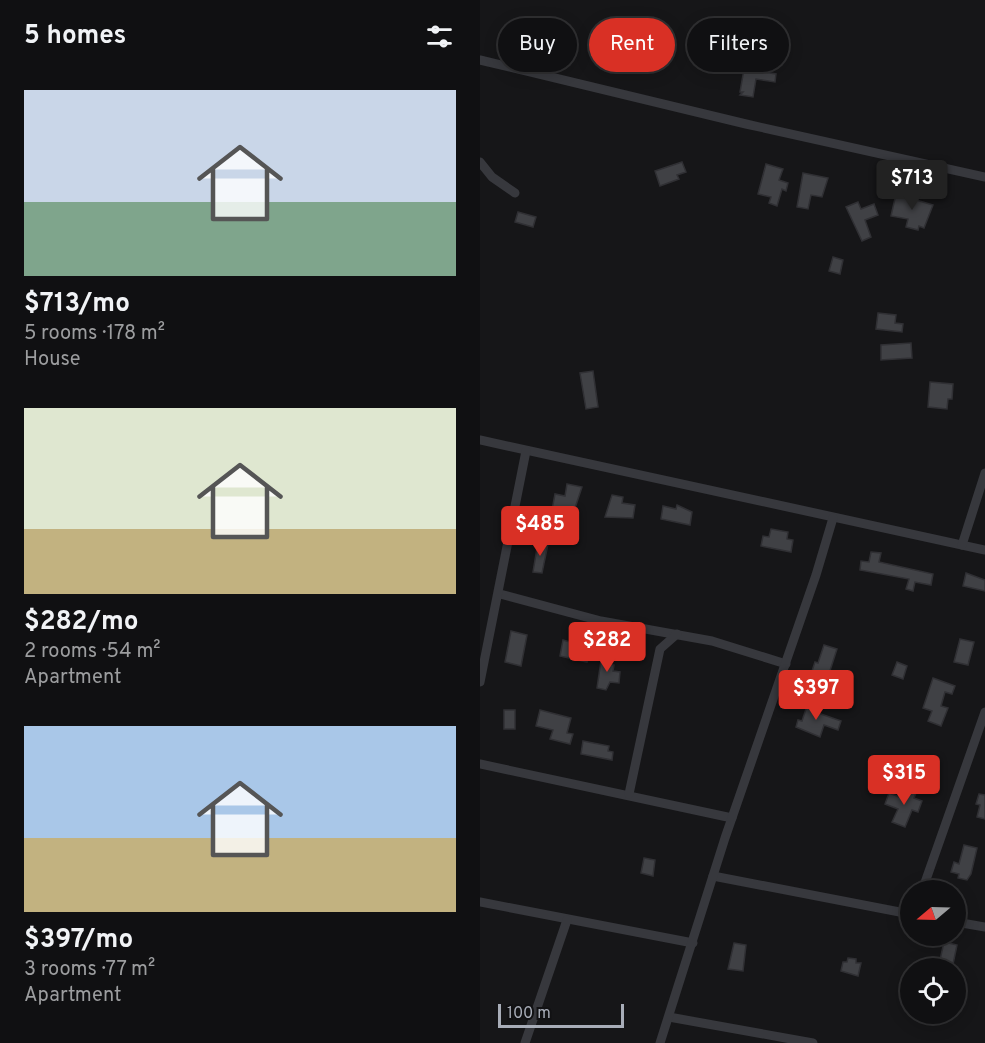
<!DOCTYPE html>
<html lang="en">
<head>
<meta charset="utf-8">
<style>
  :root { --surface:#101012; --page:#19191b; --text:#f1f3f6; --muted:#9c9d9f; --line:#303032; --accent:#d93025 }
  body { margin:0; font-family:Overpass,sans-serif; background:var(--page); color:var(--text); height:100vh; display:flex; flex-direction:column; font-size:22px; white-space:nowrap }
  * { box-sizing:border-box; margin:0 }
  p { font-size:20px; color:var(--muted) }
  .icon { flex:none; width:33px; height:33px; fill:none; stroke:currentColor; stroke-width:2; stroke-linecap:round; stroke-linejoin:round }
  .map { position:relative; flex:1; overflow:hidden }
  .details { display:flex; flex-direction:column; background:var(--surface); width:480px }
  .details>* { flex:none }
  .guide { position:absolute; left:18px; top:18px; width:396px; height:54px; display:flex; gap:12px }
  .needle { width:39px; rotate:251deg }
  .tools { position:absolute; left:420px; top:880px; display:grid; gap:12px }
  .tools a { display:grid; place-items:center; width:66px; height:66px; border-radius:50%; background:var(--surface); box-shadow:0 3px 15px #0003,0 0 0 2px var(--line); font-size:30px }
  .scale { position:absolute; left:18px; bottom:15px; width:126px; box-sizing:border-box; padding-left:6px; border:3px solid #a8adb8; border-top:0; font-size:16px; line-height:21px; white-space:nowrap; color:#a8adb8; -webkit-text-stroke:4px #111113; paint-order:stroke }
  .price { position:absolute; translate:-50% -51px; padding:0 14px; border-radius:6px; background:var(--accent); color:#fff; font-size:20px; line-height:39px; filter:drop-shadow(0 2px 3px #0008) }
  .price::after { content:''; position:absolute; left:50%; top:36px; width:18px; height:14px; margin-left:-9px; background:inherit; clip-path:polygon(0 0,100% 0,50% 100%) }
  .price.on { background:#222; color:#fff }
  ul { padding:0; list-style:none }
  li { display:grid; align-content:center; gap:12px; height:318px; padding:0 24px }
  li span { display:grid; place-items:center; height:186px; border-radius:0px; color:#555 }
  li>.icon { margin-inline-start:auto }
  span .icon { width:108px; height:108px; fill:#fffc; stroke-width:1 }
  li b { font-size:26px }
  h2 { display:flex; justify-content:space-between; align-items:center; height:72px; padding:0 24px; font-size:26px }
  .tag { padding:0 21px; border-radius:27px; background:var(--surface); box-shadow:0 3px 15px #0003,0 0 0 2px var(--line); font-size:21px; line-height:54px }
  .tag.on { background:var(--accent); color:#fff }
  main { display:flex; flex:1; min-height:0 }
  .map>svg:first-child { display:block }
  .building { fill:#404145; stroke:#303034; stroke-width:1.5 }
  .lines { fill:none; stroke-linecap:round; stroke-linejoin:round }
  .minor { stroke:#37383d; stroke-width:9 }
</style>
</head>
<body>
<main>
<section class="details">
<h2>5 homes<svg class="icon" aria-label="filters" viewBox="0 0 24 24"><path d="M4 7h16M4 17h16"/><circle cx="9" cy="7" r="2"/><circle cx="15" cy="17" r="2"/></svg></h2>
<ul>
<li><span style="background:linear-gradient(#c9d6e8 60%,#7fa58c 0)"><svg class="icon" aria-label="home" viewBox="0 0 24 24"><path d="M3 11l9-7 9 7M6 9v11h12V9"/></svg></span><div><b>$713/mo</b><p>5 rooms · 178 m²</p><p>House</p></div></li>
<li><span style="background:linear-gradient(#dfe7d0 65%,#c2b280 0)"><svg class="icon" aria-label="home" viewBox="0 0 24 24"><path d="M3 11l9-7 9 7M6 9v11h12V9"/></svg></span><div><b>$282/mo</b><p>2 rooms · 54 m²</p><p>Apartment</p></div></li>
<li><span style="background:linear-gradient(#a9c7e8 60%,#c2b280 0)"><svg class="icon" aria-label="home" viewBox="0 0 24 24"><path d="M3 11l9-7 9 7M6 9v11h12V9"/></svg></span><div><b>$397/mo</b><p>3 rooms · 77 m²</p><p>Apartment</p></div></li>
</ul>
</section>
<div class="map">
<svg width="505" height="1043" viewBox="0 0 505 1043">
  <rect width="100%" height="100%" fill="#161618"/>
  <g class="building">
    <polygon points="264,69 296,74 295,82 276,79 273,97 260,95 263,92 260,92"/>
    <polygon points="202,162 206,172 197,175 199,179 180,186 175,171"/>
    <polygon points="286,164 303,169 299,180 308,183 306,191 302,189 297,206 289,203 291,197 278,194"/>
    <polygon points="323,173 348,178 342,197 331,195 328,209 317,207"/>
    <polygon points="416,194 453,205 444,228 439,226 438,230 426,227 428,219 411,216"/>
    <polygon points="378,202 381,209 394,204 398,215 385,220 391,237 382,241 366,207"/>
    <polygon points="38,212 56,217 53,227 35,222"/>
    <polygon points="353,257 363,260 360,274 349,271"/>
    <polygon points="398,313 416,315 415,323 423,324 422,332 396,329"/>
    <polygon points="431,343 432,358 401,360 401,345"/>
    <polygon points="113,371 118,407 106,409 100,373"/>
    <polygon points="450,382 473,384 472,399 468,399 467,409 448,407"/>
    <polygon points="87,484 102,487 94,511 85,509 82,528 69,526 75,494 85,496"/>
    <polygon points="132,495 143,497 142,503 155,505 153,518 125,517"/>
    <polygon points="197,505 212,512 210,525 181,519 183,506 196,509"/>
    <polygon points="291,529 308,532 307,539 313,540 311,552 281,546 283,536 289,537"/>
    <polygon points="58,542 68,544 62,573 53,572"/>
    <polygon points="391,552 401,553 399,562 453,574 451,585 435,582 433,591 426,589 429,579 380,570 381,561 389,562"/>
    <polygon points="486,573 505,580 505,591 483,586"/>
    <polygon points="31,631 47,635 41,666 25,662"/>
    <polygon points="480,639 494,642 488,665 474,662"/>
    <polygon points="83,640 111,648 107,662 80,656"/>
    <polygon points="344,645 357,649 346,683 335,679 337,673 332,671 335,662 338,663"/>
    <polygon points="122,654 131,656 129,664 134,665 133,671 140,672 139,683 130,682 126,690 117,688"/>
    <polygon points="417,662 427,666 423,679 412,675"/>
    <polygon points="453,678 475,686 472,694 465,692 461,706 468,708 461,726 448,721 452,711 443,708"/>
    <polygon points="328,703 340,707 338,713 361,721 358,730 344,725 340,737 316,727 318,720 322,721"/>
    <rect x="24" y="710" width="11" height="19"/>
    <polygon points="60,710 91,718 87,733 93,734 90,744 70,739 73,730 56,726"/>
    <polygon points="103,741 129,746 128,751 133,752 132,760 101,754"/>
    <polygon points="425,789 436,793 434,798 442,801 438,812 432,810 425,827 412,822 418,809 405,804 409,793 422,798"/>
    <polygon points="499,794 505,795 505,819 497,817 500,805 496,804"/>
    <polygon points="484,845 497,848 491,874 487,880 478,878 479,874 471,872 474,862 479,864"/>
    <polygon points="164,858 175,860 173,876 161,873"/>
    <polygon points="464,942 477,945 472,969 458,969"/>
    <polygon points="254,943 266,945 263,971 248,969"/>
    <polygon points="368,958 376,959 376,963 381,963 378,976 361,971 363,962 367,962"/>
  </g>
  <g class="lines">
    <g class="minor">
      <polyline points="0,60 266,124 505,177"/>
      <polyline points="0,162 12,177 35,193"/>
      <polyline points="0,440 505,550"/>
      <polyline points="482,545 505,473"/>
      <polyline points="20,594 121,621 232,641 306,664"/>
      <polyline points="0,682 46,451"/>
      <polyline points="0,764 252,818"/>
      <polyline points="149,794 180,649 197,634"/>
      <polyline points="233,876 430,914"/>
      <polyline points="442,891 505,712"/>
      <polyline points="0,902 213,943"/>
      <polyline points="476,922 505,927"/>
      <polyline points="189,1017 333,1043"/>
      <polyline points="45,1043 87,920"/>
      <polyline points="180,1043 245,838 336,575 353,518"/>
    </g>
  </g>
</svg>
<div class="tools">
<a><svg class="needle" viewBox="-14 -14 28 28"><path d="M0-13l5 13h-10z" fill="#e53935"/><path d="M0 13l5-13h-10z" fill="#9c9d9f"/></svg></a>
<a><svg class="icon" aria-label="locate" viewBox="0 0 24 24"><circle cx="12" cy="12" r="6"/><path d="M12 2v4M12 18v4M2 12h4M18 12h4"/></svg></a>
</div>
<div class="scale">100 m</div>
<b class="price on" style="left:432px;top:211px">$713</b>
<b class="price" style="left:60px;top:557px">$485</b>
<b class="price" style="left:127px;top:673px">$282</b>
<b class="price" style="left:336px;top:721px">$397</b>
<b class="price" style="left:424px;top:806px">$315</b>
<div class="guide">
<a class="tag">Buy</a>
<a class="tag on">Rent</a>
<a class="tag">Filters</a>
</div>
</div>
</main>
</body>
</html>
